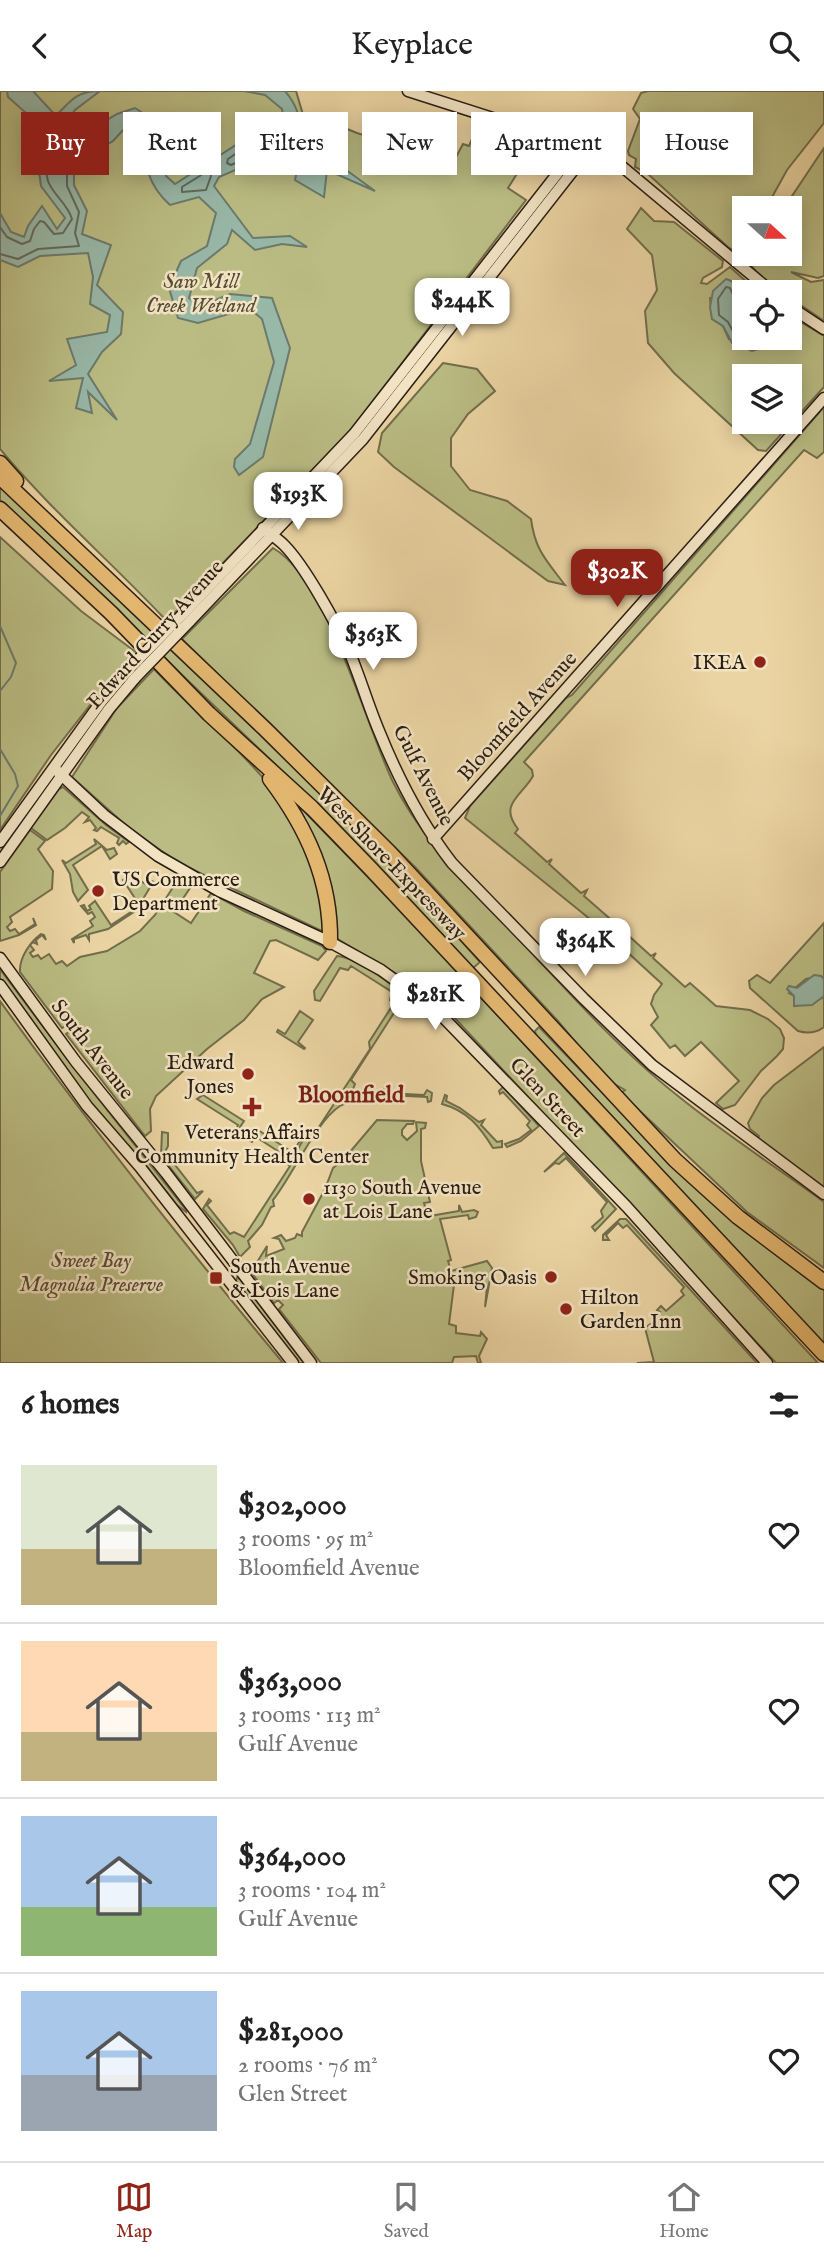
<!DOCTYPE html>
<html lang="en">
<head>
<meta charset="utf-8">
<style>
  :root { --surface:#fff; --page:#f6f6f6; --text:#222; --muted:#767676; --line:#e0e0e0; --accent:#8f2418 }
  body { margin:0; font-family:"IM FELL English",serif; background:var(--page); color:var(--text); height:100vh; display:flex; flex-direction:column; font-size:26px; white-space:nowrap }
  * { box-sizing:border-box; margin:0 }
  p { font-size:23px; color:var(--muted) }
  .icon { flex:none; width:38px; height:38px; fill:none; stroke:currentColor; stroke-width:2; stroke-linecap:round; stroke-linejoin:round }
  .map { position:relative; height:1272px; overflow:hidden }
  .sheet { display:flex; flex-direction:column; background:var(--surface); flex:1 }
  .sheet>* { flex:none }
  .hud { position:absolute; left:21px; top:21px; width:782px; height:63px; display:flex; gap:14px }
  .needle { width:46px; rotate:111deg }
  .tools { position:absolute; left:732px; top:105px; display:grid; gap:14px }
  .tools a { display:grid; place-items:center; width:70px; height:70px; border-radius:0px; background:var(--surface); box-shadow:0 4px 18px #0003; font-size:35px }
  .price { position:absolute; translate:-50% -60px; padding:0 16px; border-radius:14px; background:#fff; color:#222; font-size:23px; line-height:46px; filter:drop-shadow(0 2px 4px #0008) }
  .price::after { content:''; position:absolute; left:50%; top:42px; width:21px; height:16px; margin-left:-10px; background:inherit; clip-path:polygon(0 0,100% 0,50% 100%) }
  .price.current { background:var(--accent); color:#fff }
  ul { padding:0; list-style:none }
  li { display:flex; align-items:center; gap:21px; height:175px; padding:0 21px }
  li+li { border-top:2px solid var(--line) }
  li span { display:grid; place-items:center; flex:none; width:196px; height:140px; border-radius:0px; color:#555 }
  li>.icon { margin-inline-start:auto }
  span .icon { width:84px; height:84px; fill:#fffc; stroke-width:1 }
  li b { font-size:30px }
  h2 { display:flex; justify-content:space-between; align-items:center; height:84px; padding:0 21px; font-size:30px }
  .tag { padding:0 24px; border-radius:0px; background:var(--surface); box-shadow:0 4px 18px #0003; font-size:24px; line-height:63px }
  .tag.current { background:var(--accent); color:#fff }
  header { display:flex; justify-content:space-between; align-items:center; height:91px; padding:0 21px; background:var(--surface); font-size:32px; font-weight:600 }
  .tabs { display:flex; justify-content:space-around; align-items:center; height:98px; border-top:2px solid var(--line); background:var(--surface); font-size:19px; color:var(--muted) }
  .tabs a { display:grid; justify-items:center; gap:4px }
  .tabs .current { color:var(--accent) }
  .map>svg:first-child { display:block }
  .green { fill:#babc83; stroke:#726d4b; stroke-width:2; fill-rule:evenodd }
  .water { fill:#98b8a8; stroke:#6c7a6c; stroke-width:2 }
  .lines { fill:none; stroke-linecap:round; stroke-linejoin:round }
  .shore { stroke:#616b5e; stroke-width:2 }
  .stream { stroke:#6c7a6c; stroke-width:2 }
  .secondary-casing { stroke:#2a1e13; stroke-width:13 }
  .highway-casing { stroke:#2a1e13; stroke-width:17 }
  .secondary { stroke:#f2e3c3; stroke-width:10 }
  .highway { stroke:#e6ba72; stroke-width:14 }
  .secondary-bridge-casing { stroke:#2a1e13; stroke-width:13; stroke-linecap:butt }
  .secondary-bridge { stroke:#f2e3c3; stroke-width:10 }
  .poi-dot { fill:#8f2418; stroke:#f2e3c3; stroke-width:2.5 }
  .labels { text-anchor:middle; stroke-width:5; stroke-linejoin:round; paint-order:stroke }
  .park-label { font-size:21px; font-style:italic; fill:#554d35; stroke:#f2e3c3 }
  .street-label { font-size:21px; fill:#2a1e13; stroke:#f2e3c3 }
  .poi-label { font-size:21px; fill:#2a1e13; stroke:#f2e3c3; text-anchor:start }
  .neighbourhood-label { font-size:23px; font-weight:bold; fill:#7a1f14; stroke:#f2e3c3 }
</style>
</head>
<body>
<header><svg class="icon" aria-label="back" viewBox="0 0 24 24"><path d="M15 5l-7 7 7 7"/></svg>Keyplace<svg class="icon" aria-label="search" viewBox="0 0 24 24"><circle cx="10" cy="10" r="6"/><path d="M15 15l6 6"/></svg></header>
<div class="map">
<svg width="824" height="1272" viewBox="0 0 824 1272">
  <rect width="100%" height="100%" fill="#ebd4a3"/>
  <filter id="stains"><feTurbulence type="fractalNoise" baseFrequency=".00286" numOctaves="4"/><feColorMatrix values="0 0 0 0 .2 0 0 0 0 .09 0 0 0 0 .02 0 0 0 .5 -.17"/></filter>
  <radialGradient id="worn" r=".72"><stop offset=".6" stop-color="#630" stop-opacity="0"/><stop offset="1" stop-color="#630" stop-opacity=".3"/></radialGradient>
  <g class="green">
    <path d="M0,0H296L304,27H320L357,42L411,59L416,66L449,79L463,53L469,55L472,48L478,46L481,59L515,71L520,78L508,97L526,109L351,339L166,531L163,526C109,469 50,418 0,358Z"/>
    <polygon points="648,0 824,0 824,32 787,79 766,117 744,117 744,155 738,161 729,157 647,82 635,76 636,68 629,64 628,60 640,28 633,18 641,2"/>
    <path d="M824,57V185L818,187L791,181L811,191L824,189V230L789,206V201C775,201 758,184 751,174L757,163H789V117H784Z"/>
    <path d="M641,117L654,130L674,131L723,170L722,176L703,187L701,192L707,193L730,176L758,201H744V209L738,201L710,207L712,228L723,235L729,248L762,253V247H789V224L824,245V296L766,360L758,359L674,282L648,252L645,220L657,199L652,164L627,138ZM744,285H789V331H744Z"/>
    <path d="M443,272L477,278L495,300L468,323L451,347V375L470,399L507,410L531,428C535,459 546,469 565,494L548,490L394,376L378,361L382,342Z"/>
    <path d="M824,316V361L817,367L804,359L524,671L532,679L533,685C522,705 498,713 518,738L515,742L547,771L552,768L549,773L581,802L587,799L584,805L616,833L621,830L619,836L651,865L656,862L653,867L685,896L690,892L716,915L750,919L768,928L780,938L784,947L783,958L777,965L761,980L735,1014L723,1018L716,1012L739,990L701,951L685,965L675,954L670,957L651,934L658,926L651,913L654,904L662,893L601,837L465,727L470,715L566,607L572,604Z"/>
    <path d="M0,394C162,551 331,702 480,871L473,877L326,722L0,409Z"/>
    <polygon points="0,446 81,520 137,562 116,581 51,664 0,739"/>
    <path d="M273,457C327,488 365,631 392,689C419,745 464,789 506,834C560,892 616,956 678,1005C725,1043 776,1076 824,1111V1177L747,1121L621,1002L625,999L606,988L558,930L416,777L182,548Z"/>
    <path d="M154,578C210,638 285,689 313,769C321,791 322,819 326,842L179,772L129,737L72,686L117,617Z"/>
    <polygon points="63,696 106,734 129,751 126,753 123,750 119,754 117,752 119,747 101,736 97,740 94,739 96,737 90,729 85,731 89,726 82,721 65,737 47,749 31,737 59,698"/>
    <polygon points="297,713 405,824 818,1272 776,1272 451,923 405,888 336,847 328,788 317,752"/>
    <polygon points="30,739 45,750 38,758 53,780 52,798 10,826 12,831 7,836 10,840 15,838 19,843 35,833 33,827 36,834 19,844 0,850 0,781"/>
    <polygon points="94,748 107,759 114,757 117,763 110,768 102,755 73,774 88,799 78,810 73,801 70,783 62,769 66,772 96,753"/>
    <polygon points="131,783 148,795 152,790 158,794 152,793 143,808 147,812 146,818 143,819 140,817 108,838 89,843 89,849 86,844 74,848 74,852 72,848 93,835 90,830 95,826 92,821 88,823 81,815 84,814 87,820 91,818 89,815 95,810 111,834 140,815 123,789"/>
    <path d="M179,787L192,794L174,821L191,832L211,802L244,820L322,855L326,860L318,869L276,849L270,850L254,882L284,896L262,908L244,929L207,958L156,1005L150,1018L151,1040L145,1045L66,943L70,940L66,935L62,937L20,881C19,867 30,851 41,843L44,844L46,849L42,844L36,849L37,853L33,851L30,854L34,859L30,862L33,866L38,864L41,868L49,863L56,873L62,870L67,875L80,866L107,860L140,840L155,824Z"/>
    <path d="M824,832V888L821,885L806,888L789,902L794,905L795,915L822,907L824,905V936C816,942 808,943 798,940L750,897L749,890L757,884L770,892Z"/>
    <path d="M337,865C359,867 395,896 413,910L411,912L403,909L399,914L351,989L355,993L353,998L359,1002L363,999L364,1003L383,1001L385,996L387,1002L424,1004L427,999L432,1002L431,1010L428,1011L427,1006L387,1004L384,1009L383,1004L353,1009L354,1011C347,1013 345,1012 340,1015C317,1029 291,1087 273,1109L274,1115L271,1116L262,1134L248,1150L250,1156L240,1166L233,1154L203,1118L209,1108L211,1110L207,1114L230,1143L234,1141L244,1146L290,1075L286,1072H290L307,1042L313,1045L370,958L369,951L394,912L390,909L392,901L351,875L348,879L340,877L320,910L315,909L314,900Z"/>
    <polygon points="0,878 71,973 186,1119 186,1121 177,1114 144,1072 119,1048 73,989 0,888"/>
    <path d="M0,910C89,1034 185,1154 283,1272H0Z"/>
    <polygon points="300,920 313,929 298,951 305,957 304,958 277,941 278,939 285,943"/>
    <polygon points="539,936 646,1047 824,1196 824,1254 536,944 535,940"/>
    <polygon points="824,956 824,1096 758,1047 759,1045 750,1038 748,1032 762,1007 774,994"/>
    <polygon points="503,996 539,1035 521,1050 507,1056 505,1053 519,1048 531,1039 527,1034 530,1030 503,1001 500,1003 499,1000"/>
    <polygon points="203,1004 244,1030 238,1039 241,1041 240,1043 235,1040 238,1034 197,1008"/>
    <path d="M445,1004L447,1005L446,1010L460,1017L479,1031L484,1029L481,1034L497,1051L502,1050V1056L493,1057C480,1036 468,1020 442,1013Z"/>
    <polygon points="377,1029 414,1030 413,1033 407,1033 402,1039 402,1044 407,1049 417,1040 416,1031 426,1032 425,1037 421,1038 421,1070 430,1111 424,1112 426,1118 422,1119 424,1126 459,1120 459,1114 462,1121 474,1119 478,1121 476,1126 469,1128 468,1124 440,1128 451,1169 448,1170 451,1180 487,1170 492,1177 485,1216 487,1195 485,1192 455,1186 449,1233 456,1235 456,1242 480,1245 481,1241 487,1248 479,1265 481,1272 478,1272 476,1265 454,1266 452,1272 321,1272 279,1218 283,1214 278,1209 274,1212 251,1181 267,1155 266,1165 284,1158 279,1148 274,1147 281,1144 286,1150 295,1147 297,1143 302,1145 302,1141 325,1098 333,1077 344,1068"/>
    <polygon points="255,1037 292,1061 303,1046 286,1070 287,1066 256,1046 252,1051 247,1048"/>
    <polygon points="162,1041 168,1042 168,1055 165,1061 197,1102 203,1100 195,1108 161,1065"/>
    <polygon points="564,1062 616,1118 595,1140 592,1136 603,1126 601,1120 607,1111 566,1067 559,1073 555,1072 544,1081"/>
    <polygon points="620,1128 626,1128 757,1272 637,1272 654,1271 645,1237 659,1227 657,1224 660,1221 657,1219 661,1215 666,1220 684,1204 681,1200 684,1196 627,1134 623,1137 618,1132 606,1144 609,1149 603,1149 603,1144"/>
    <polygon points="237,1187 240,1188 304,1272 298,1272 234,1192"/>
  </g>
  <g class="water">
    <path d="M7,0H33L56,25C71,9 77,0 100,0L75,19L64,35L92,38L117,23L135,17L155,30L166,85L175,93L250,45L284,32L282,18L265,4L244,0H285C296,13 300,24 300,41L318,45L321,58L310,69L306,82L313,73L330,67L375,100L327,79L324,106L295,89L301,61L288,71L263,67L219,86L214,95L253,147L290,145L307,156L282,153L255,159L232,139L227,153L197,177L189,207L201,215L230,203L272,207L290,257L263,366L239,384L234,376L235,368L250,353L274,271L262,228L249,217L198,232L178,227L169,197L181,170L207,155L216,122L199,106L170,114C149,95 143,74 145,46L135,33L124,38L113,50L74,74V94L87,120L82,143L111,154L97,194L123,221L121,243L102,261L88,283L117,329L88,301L92,322L76,317L83,287L49,290L76,274L67,248L107,241L110,224L90,213L93,186L88,162L40,165L18,176L0,169V122L11,141L24,146L28,135L42,115L57,138L65,127L41,95L38,73L44,38L8,6Z"/>
    <path d="M726,188C749,194 744,228 744,247H762V253L759,258L752,260L732,252L723,235L712,228L710,216L713,200Z"/>
    <polygon points="814,884 821,885 824,888 824,905 812,914 794,915 794,905 787,898 789,895 797,897"/>
  </g>
  <g class="lines">
    <g class="shore">
      <polygon points="289,37 297,46 311,51 312,57 308,59 297,56 286,63 261,61 231,74 227,72 228,68 253,51"/>
      <polygon points="206,81 210,81 211,85 206,99 182,101 182,96"/>
      <path d="M0,136L7,146L22,153L30,150L34,138L40,130L44,131L54,143L63,142L72,128C68,113 53,104 48,90C42,71 51,53 51,34L56,32L64,42L100,45V50L71,68L67,73V95L79,121L75,142L79,155L38,158L18,168L0,163"/>
      <polyline points="744,212 736,210 730,197 726,196 718,208 719,224 728,231 736,246 752,252 755,247"/>
    </g>
    <g class="stream">
      <polyline points="0,535 16,572 11,586 0,600"/>
      <polyline points="0,658 15,683 18,695 0,725"/>
    </g>
    <g class="secondary-casing">
      <g id="secondary">
        <polyline points="408,0 596,60 613,68 772,201"/>
        <polyline points="789,215 824,238"/>
        <path d="M263,437C270,443 278,448 284,454C305,475 336,532 349,560C360,586 368,614 379,640C398,687 421,732 452,772L584,908L652,974L824,1103"/>
        <polyline points="182,524 354,343 579,55"/>
        <polyline points="189,531 363,348 590,58"/>
        <polyline points="54,677 104,724 158,765 219,800 330,851 381,879 436,919 627,1116 767,1272"/>
        <polyline points="433,748 824,307"/>
        <polyline points="0,751 101,611 127,580"/>
        <polyline points="0,771 109,618 135,587"/>
        <polyline points="0,867 76,971 166,1082 311,1272"/>
        <polyline points="0,894 87,1015 140,1076 293,1272"/>
      </g>
    </g>
    <g class="highway-casing">
      <g id="highway">
        <polyline points="0,372 16,390"/>
        <polyline points="0,386 265,638 389,761 675,1069 738,1126 824,1191"/>
        <polyline points="0,418 111,522 209,623 312,717 371,778 824,1263"/>
        <path d="M270,688C307,737 331,789 330,851"/>
      </g>
    </g>
    <use href="#secondary" class="secondary"/>
    <use href="#highway" class="highway"/>
    <g class="secondary-bridge-casing">
      <g id="secondary-bridge">
        <polyline points="127,580 182,524"/>
        <polyline points="135,587 189,531"/>
      </g>
    </g>
    <use href="#secondary-bridge" class="secondary-bridge"/>
  </g>
  <g class="poi-dot">
    <circle cx="760" cy="571" r="7"/>
    <circle cx="98" cy="800" r="7"/>
    <circle cx="248" cy="983" r="7"/>
    <path d="M248.5 1005.5h7v7h7v7h-7v7h-7v-7h-7v-7h7z"/>
    <circle cx="309" cy="1108" r="7"/>
    <circle cx="551" cy="1186" r="7"/>
    <rect x="209" y="1180" width="14" height="14" rx="3.5"/>
    <circle cx="566" cy="1218" r="7"/>
  </g>
  <g class="labels">
    <g class="park-label">
      <text x="201" y="197">Saw Mill<tspan x="201" dy="24">Creek Wetland</tspan></text>
      <text x="91" y="1176">Sweet Bay<tspan x="91" dy="24">Magnolia Preserve</tspan></text>
    </g>
    <g class="street-label">
      <text transform="translate(155 543) rotate(-48)" y="7">Edward Curry Avenue</text>
      <text transform="translate(517 625) rotate(-48)" y="7">Bloomfield Avenue</text>
      <text transform="translate(424 684) rotate(63)" y="7">Gulf Avenue</text>
      <text transform="translate(392 772) rotate(46)" y="7">West Shore Expressway</text>
      <text transform="translate(93 958) rotate(52)" y="7">South Avenue</text>
      <text transform="translate(548 1006) rotate(47)" y="7">Glen Street</text>
    </g>
    <g class="poi-label">
      <text x="746" y="578" text-anchor="end">IKEA</text>
      <text x="112" y="795">US Commerce<tspan x="112" dy="24">Department</tspan></text>
      <text x="234" y="978" text-anchor="end">Edward<tspan x="234" dy="24">Jones</tspan></text>
      <text x="252" y="1048" text-anchor="middle">Veterans Affairs<tspan x="252" dy="24">Community Health Center</tspan></text>
      <text x="323" y="1103">1130 South Avenue<tspan x="323" dy="24">at Lois Lane</tspan></text>
      <text x="230" y="1182">South Avenue<tspan x="230" dy="24">&amp; Lois Lane</tspan></text>
      <text x="537" y="1193" text-anchor="end">Smoking Oasis</text>
      <text x="580" y="1213">Hilton<tspan x="580" dy="24">Garden Inn</tspan></text>
    </g>
    <g class="neighbourhood-label">
      <text x="351" y="1011">Bloomfield</text>
    </g>
  </g>
  <rect width="100%" height="100%" filter="url(#stains)"/>
  <rect width="100%" height="100%" fill="url(#worn)"/>
</svg>
<div class="tools">
<a><svg class="needle" viewBox="-14 -14 28 28"><path d="M0-13l5 13h-10z" fill="#e53935"/><path d="M0 13l5-13h-10z" fill="#767676"/></svg></a>
<a><svg class="icon" aria-label="locate" viewBox="0 0 24 24"><circle cx="12" cy="12" r="6"/><path d="M12 2v4M12 18v4M2 12h4M18 12h4"/></svg></a>
<a><svg class="icon" aria-label="layers" viewBox="0 0 24 24"><path d="M12 4l9 5-9 5-9-5zM3 14l9 5 9-5"/></svg></a>
</div>
<b class="price" style="left:462px;top:247px">$244K</b>
<b class="price" style="left:298px;top:441px">$193K</b>
<b class="price current" style="left:617px;top:518px">$302K</b>
<b class="price" style="left:373px;top:581px">$363K</b>
<b class="price" style="left:585px;top:887px">$364K</b>
<b class="price" style="left:435px;top:941px">$281K</b>
<div class="hud">
<a class="tag current">Buy</a>
<a class="tag">Rent</a>
<a class="tag">Filters</a>
<a class="tag">New</a>
<a class="tag">Apartment</a>
<a class="tag">House</a>
</div>
</div>
<section class="sheet">
<h2>6 homes<svg class="icon" aria-label="filters" viewBox="0 0 24 24"><path d="M4 7h16M4 17h16"/><circle cx="9" cy="7" r="2"/><circle cx="15" cy="17" r="2"/></svg></h2>
<ul>
<li><span style="background:linear-gradient(#dfe7d0 60%,#c2b280 0)"><svg class="icon" aria-label="home" viewBox="0 0 24 24"><path d="M3 11l9-7 9 7M6 9v11h12V9"/></svg></span><div><b>$302,000</b><p>3 rooms · 95 m²</p><p>Bloomfield Avenue</p></div><svg class="icon" aria-label="heart" viewBox="0 0 24 24"><path d="M12 20l-8-8c-3-5 5-10 8-4 3-6 11-1 8 4z"/></svg></li>
<li><span style="background:linear-gradient(#ffd9b3 65%,#c2b280 0)"><svg class="icon" aria-label="home" viewBox="0 0 24 24"><path d="M3 11l9-7 9 7M6 9v11h12V9"/></svg></span><div><b>$363,000</b><p>3 rooms · 113 m²</p><p>Gulf Avenue</p></div><svg class="icon" aria-label="heart" viewBox="0 0 24 24"><path d="M12 20l-8-8c-3-5 5-10 8-4 3-6 11-1 8 4z"/></svg></li>
<li><span style="background:linear-gradient(#a9c7e8 65%,#8fb573 0)"><svg class="icon" aria-label="home" viewBox="0 0 24 24"><path d="M3 11l9-7 9 7M6 9v11h12V9"/></svg></span><div><b>$364,000</b><p>3 rooms · 104 m²</p><p>Gulf Avenue</p></div><svg class="icon" aria-label="heart" viewBox="0 0 24 24"><path d="M12 20l-8-8c-3-5 5-10 8-4 3-6 11-1 8 4z"/></svg></li>
<li><span style="background:linear-gradient(#a9c7e8 60%,#9aa5b1 0)"><svg class="icon" aria-label="home" viewBox="0 0 24 24"><path d="M3 11l9-7 9 7M6 9v11h12V9"/></svg></span><div><b>$281,000</b><p>2 rooms · 76 m²</p><p>Glen Street</p></div><svg class="icon" aria-label="heart" viewBox="0 0 24 24"><path d="M12 20l-8-8c-3-5 5-10 8-4 3-6 11-1 8 4z"/></svg></li>
</ul>
</section>
<nav class="tabs">
<a class="current"><svg class="icon" aria-label="map" viewBox="0 0 24 24"><path d="M3 6l6-2 6 2 6-2v14l-6 2-6-2-6 2zM9 4v14M15 6v14"/></svg>Map</a>
<a><svg class="icon" aria-label="saved" viewBox="0 0 24 24"><path d="M7 4h10v16l-5-4-5 4z"/></svg>Saved</a>
<a><svg class="icon" aria-label="home" viewBox="0 0 24 24"><path d="M3 11l9-7 9 7M6 9v11h12V9"/></svg>Home</a>
</nav>
</body>
</html>
